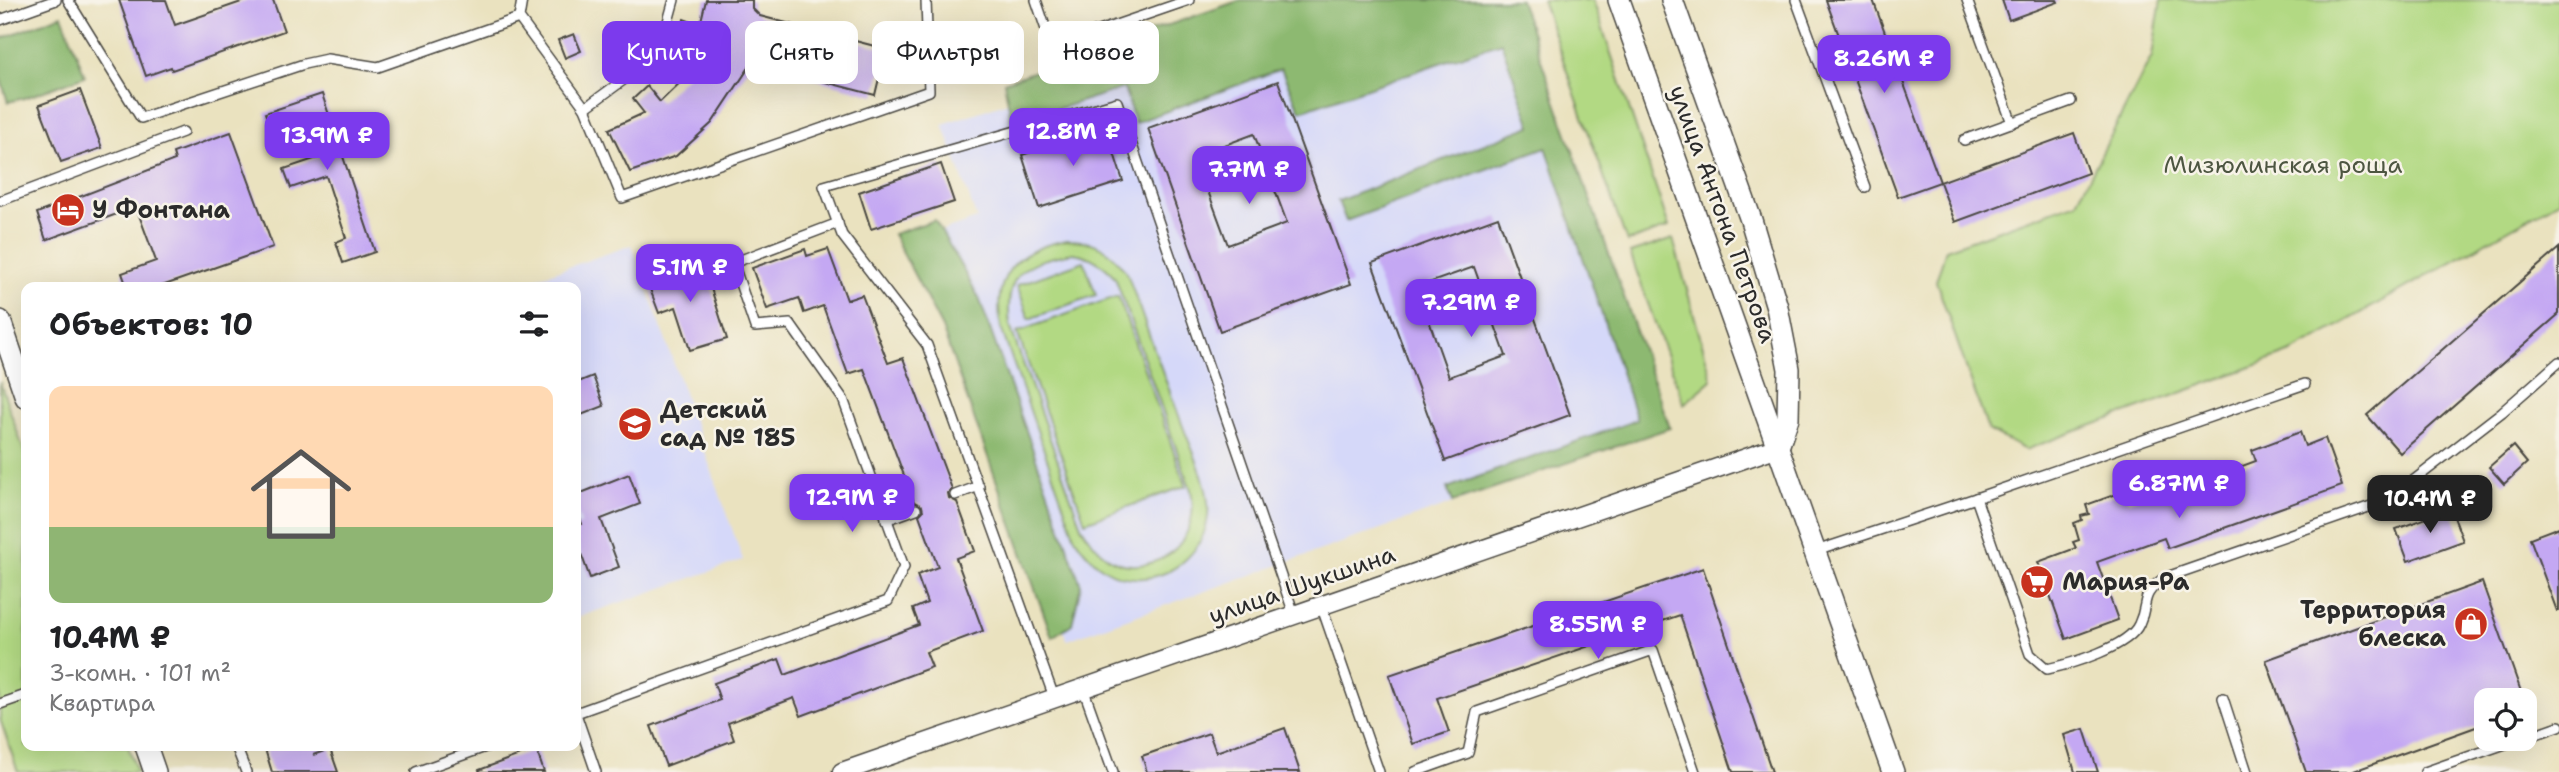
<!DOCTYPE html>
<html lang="ru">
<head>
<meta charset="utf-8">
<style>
  :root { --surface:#fff; --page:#f6f6f6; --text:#202124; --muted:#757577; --accent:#7c3aed }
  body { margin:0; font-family:"Shantell Sans",sans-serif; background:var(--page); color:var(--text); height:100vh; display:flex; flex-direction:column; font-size:26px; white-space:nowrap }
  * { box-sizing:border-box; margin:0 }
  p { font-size:23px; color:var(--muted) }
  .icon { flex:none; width:38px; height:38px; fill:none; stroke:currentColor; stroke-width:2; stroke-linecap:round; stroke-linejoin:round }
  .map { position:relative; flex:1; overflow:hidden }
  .drawer { position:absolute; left:21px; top:282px; width:560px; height:469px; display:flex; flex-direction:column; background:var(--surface); border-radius:14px; box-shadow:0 7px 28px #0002 }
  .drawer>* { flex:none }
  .top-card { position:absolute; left:602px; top:21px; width:665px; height:63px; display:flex; gap:14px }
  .buttons { position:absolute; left:2474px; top:688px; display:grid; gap:14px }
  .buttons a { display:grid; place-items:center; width:63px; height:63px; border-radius:14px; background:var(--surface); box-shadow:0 7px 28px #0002; font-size:35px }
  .price { position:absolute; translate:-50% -60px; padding:0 16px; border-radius:14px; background:var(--accent); color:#fff; font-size:23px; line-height:46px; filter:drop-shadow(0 2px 4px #0008) }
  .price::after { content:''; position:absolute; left:50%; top:42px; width:21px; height:16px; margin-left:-10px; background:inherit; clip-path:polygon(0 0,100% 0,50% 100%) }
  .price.current { background:#222; color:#fff }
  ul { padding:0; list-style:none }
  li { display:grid; align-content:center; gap:14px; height:371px; padding:0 28px }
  li span { display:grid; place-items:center; height:217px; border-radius:14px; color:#555 }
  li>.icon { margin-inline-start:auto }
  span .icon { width:126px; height:126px; fill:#fffc; stroke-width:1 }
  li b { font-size:30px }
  h2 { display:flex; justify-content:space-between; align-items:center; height:84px; padding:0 28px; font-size:30px }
  .pill { padding:0 24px; border-radius:14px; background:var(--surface); box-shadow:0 7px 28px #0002; font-size:24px; line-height:63px }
  .pill.current { background:var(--accent); color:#fff }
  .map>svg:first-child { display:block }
  .built { fill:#d5d8f9 }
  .green { fill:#b2d983; stroke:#6e8257; stroke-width:2; fill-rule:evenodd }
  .forest { fill:#8db971; stroke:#5c724e; stroke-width:2 }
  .building { fill:#c4a8f3; fill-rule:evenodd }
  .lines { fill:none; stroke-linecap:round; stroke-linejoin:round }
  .service-casing { stroke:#484641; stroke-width:12 }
  .minor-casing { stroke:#484641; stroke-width:21 }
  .tertiary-casing { stroke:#484641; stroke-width:24 }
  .service { stroke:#fff; stroke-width:9 }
  .minor { stroke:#fff; stroke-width:18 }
  .tertiary { stroke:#fff; stroke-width:21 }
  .labels { text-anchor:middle; stroke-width:5; stroke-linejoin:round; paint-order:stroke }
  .park-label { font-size:24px; fill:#4d5641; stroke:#f7f3e8 }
  .poi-label { font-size:24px; font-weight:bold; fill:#2b2b2b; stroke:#f7f3e8; text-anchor:start }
  .street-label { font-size:24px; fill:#2b2b2b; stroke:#f7f3e8 }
</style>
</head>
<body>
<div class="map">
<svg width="2559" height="772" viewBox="0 0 2559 772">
  <rect width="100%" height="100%" fill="#f7f3e8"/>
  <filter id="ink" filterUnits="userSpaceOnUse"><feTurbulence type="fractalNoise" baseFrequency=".0143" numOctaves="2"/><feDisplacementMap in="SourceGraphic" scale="14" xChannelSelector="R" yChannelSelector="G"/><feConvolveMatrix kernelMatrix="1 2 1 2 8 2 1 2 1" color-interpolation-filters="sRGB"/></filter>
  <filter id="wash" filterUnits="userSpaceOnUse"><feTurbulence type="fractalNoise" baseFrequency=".00686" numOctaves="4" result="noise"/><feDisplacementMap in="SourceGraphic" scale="28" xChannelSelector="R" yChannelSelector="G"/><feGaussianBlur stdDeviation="1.57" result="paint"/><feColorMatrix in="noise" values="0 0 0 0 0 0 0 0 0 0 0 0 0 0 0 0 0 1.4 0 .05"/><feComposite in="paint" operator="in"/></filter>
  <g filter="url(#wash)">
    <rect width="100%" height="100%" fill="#eae2bf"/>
    <g class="built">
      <polygon points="1310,0 1509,0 1660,430 1067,640 919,239 977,219 943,124"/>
      <polygon points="632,245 743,560 576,618 576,287 511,287"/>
    </g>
    <g class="green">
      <polygon points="1542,0 1593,0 1669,227 1627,242"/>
      <polygon points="2161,0 2559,0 2559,201 2292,352 2025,450 1988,430 1936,281 1946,249 2077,202 2152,56"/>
      <polygon points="1673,239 1712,380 1684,404 1630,253"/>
      <path d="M1067,240C1098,240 1109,249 1127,273C1145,324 1163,374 1182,424C1192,451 1211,486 1208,516C1204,549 1177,575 1144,578C1112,581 1092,563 1075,538L1001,328C992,275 1015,250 1067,240ZM1073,253C1090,255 1103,264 1115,277L1191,490C1198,524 1182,556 1146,564C1135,566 1125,566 1114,561C1100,554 1089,539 1081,526L1010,326C1004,272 1023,262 1073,253Z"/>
      <polygon points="1084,261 1096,295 1029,319 1017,285"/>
      <polygon points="1118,296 1186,486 1085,522 1017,332"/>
      <polygon points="0,382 26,457 26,746 128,746 137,772 18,772 0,719"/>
    </g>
    <g class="forest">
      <polygon points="1241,0 1520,0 1670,428 1453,502 1447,488 1637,420 1546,147 1346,221 1338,201 1531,126 1501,42 1300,111 1281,69 1135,123 1124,88 1012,123 1004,82"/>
      <polygon points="62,15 85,76 28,97 8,102 0,77 0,39"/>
      <polygon points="935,220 979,298 1081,585 1072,624 1052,637 942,328 893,234"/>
    </g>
    <g id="blocks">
      <g class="building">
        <polygon points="119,0 166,0 175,25 247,0 273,0 284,31 172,70 171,67 146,76"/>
        <polygon points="706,0 752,0 752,8 760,16 886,49 875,95 752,63 712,123 676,156 630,172 609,129 644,113 633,99 647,86 660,102 688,75 696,42 680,37 684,19 700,25"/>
        <polygon points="1826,0 1873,0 1940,182 1898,197"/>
        <polygon points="2002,0 2057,0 2058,2 2009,20"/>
        <polygon points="574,34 581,51 565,58 558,40"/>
        <path d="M1278,81L1351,284L1220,331L1148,128ZM1254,134L1287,223L1228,245L1195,156Z"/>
        <polygon points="80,90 102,148 61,162 39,105"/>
        <polygon points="322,94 375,252 343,263 336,242 346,238 326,176 291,188 284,169 320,157 307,119 272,131 265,113"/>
        <polygon points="1106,128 1123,181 1039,208 1022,155"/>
        <polygon points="231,132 273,247 159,287 127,287 122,273 156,261 136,207 46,240 37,213 175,160 173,153"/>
        <polygon points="2074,133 2088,173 1955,222 1940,182"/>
        <polygon points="941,164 954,202 871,229 859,192"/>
        <path d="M1498,217L1570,415L1445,461L1372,263ZM1474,267L1506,356L1449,377L1417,287Z"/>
        <polygon points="2559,248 2559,314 2400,453 2367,415"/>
        <polygon points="805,249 807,256 828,249 847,300 862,295 888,363 903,358 952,489 948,493 949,498 957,502 975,551 956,558 983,631 926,652 932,667 801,716 794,698 728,723 734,740 666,766 651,726 720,700 714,683 779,659 785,675 919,625 913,609 927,603 917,575 938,567 919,515 923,511 922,506 914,502 864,369 848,374 823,306 804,313 799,298 767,309 752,268"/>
        <polygon points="703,263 727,339 690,350 676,307 659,313 647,281"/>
        <polygon points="593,376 604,406 576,417 576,383"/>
        <polygon points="2300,432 2305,446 2325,438 2342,486 2168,548 2164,538 2097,562 2118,620 2066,639 2038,562 2076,548 2073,542 2079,540 2074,523 2082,520 2081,516 2089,514 2086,505 2125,491 2128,501 2168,486 2165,480 2214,463 2218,475 2256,461 2252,450"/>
        <polygon points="2513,446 2527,463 2504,484 2489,467"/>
        <polygon points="629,474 640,504 601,519 619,567 590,578 576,540 576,526 582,524 576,508 576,495"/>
        <polygon points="2451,509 2463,541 2408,561 2396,529"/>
        <polygon points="2559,527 2559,611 2557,611 2530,538"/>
        <polygon points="1703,568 1772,772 1733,772 1680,615 1437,698 1449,732 1413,744 1389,675"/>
        <polygon points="2482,582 2524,700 2487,700 2487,723 2351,772 2306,772 2266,660"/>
        <polygon points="1285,728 1300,772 1147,772 1142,756 1209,733 1216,752"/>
        <polygon points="2084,729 2098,772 2075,772 2064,735"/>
        <polygon points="264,746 332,746 333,748 313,755 330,749 338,772 272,772"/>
        <polygon points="536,749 544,772 480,772 479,770"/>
      </g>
    </g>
  </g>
  <g filter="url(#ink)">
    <use href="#blocks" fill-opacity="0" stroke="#484641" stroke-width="2"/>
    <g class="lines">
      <g class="service-casing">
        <g id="service">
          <polyline points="68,0 141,118 304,64 327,59 378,67 519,18"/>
          <polyline points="522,0 519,18 585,108 622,198 929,91 926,0"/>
          <polyline points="1036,0 1052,47 1189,0"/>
          <polyline points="1796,0 1865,187"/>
          <polyline points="1967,0 2012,123"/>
          <polyline points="0,20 56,0"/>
          <polyline points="585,108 659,54 674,0"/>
          <polyline points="1964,140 2071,101"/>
          <polyline points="0,201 183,132"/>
          <polyline points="955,495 979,486"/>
          <polyline points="1976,498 2305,384"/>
          <polyline points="886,520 916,509"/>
          <path d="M1816,551L1976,498L2030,654L2047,669C2071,664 2129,647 2139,624C2150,601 2138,597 2164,578L2377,504L2396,494L2502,412L2559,362"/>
          <polyline points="1321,605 1379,772"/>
          <polyline points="1083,688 1113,772"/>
          <polyline points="1054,697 927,345 842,235 824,186 1117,102 1294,614"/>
          <polyline points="2223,698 2247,772"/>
          <polyline points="0,704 26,695"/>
          <polyline points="576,713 888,601 904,567 843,399 790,324 755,327 733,263 838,223"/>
          <polyline points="576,714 596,772"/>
          <polyline points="2525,738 2559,726"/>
          <polyline points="236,746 246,772"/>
          <polyline points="416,772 488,746"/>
          <polyline points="1415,772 1468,753 1477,712 1653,650 1695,772"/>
          <polyline points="2425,772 2522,738"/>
        </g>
      </g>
      <g class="minor-casing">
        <polyline id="minor" points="842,772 1778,447"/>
      </g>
      <g class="tertiary-casing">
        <g id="tertiary">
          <polyline points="1619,0 1893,772"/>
          <polyline points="1672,0 1751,220 1777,307 1789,369 1788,418 1778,447"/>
          <polyline points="0,321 26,397"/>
          <polyline points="146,746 155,772"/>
        </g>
      </g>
      <use href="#service" class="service"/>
      <use href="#minor" class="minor"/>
      <use href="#tertiary" class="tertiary"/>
    </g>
  </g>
  <defs>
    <g id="hotel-disc" transform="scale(1.75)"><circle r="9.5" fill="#c8321e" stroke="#f7f3e8"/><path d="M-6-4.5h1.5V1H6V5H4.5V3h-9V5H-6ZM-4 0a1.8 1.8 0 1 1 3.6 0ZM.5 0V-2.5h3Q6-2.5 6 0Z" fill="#fff"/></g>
    <g id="school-disc" transform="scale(1.75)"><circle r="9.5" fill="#c8321e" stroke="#f7f3e8"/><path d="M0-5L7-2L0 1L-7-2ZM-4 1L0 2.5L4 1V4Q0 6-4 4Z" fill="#fff"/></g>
    <g id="supermarket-disc" transform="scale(1.75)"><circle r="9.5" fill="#c8321e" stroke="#f7f3e8"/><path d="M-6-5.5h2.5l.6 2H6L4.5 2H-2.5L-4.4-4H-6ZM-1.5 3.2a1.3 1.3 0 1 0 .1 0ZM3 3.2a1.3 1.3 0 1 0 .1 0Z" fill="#fff"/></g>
    <g id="shop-disc" transform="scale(1.75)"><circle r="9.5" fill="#c8321e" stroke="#f7f3e8"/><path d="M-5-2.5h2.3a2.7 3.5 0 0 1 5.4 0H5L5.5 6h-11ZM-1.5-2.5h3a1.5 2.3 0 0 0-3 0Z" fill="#fff"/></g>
  </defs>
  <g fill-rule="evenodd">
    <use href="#hotel-disc" x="68" y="210"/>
    <use href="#school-disc" x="635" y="424"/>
    <use href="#supermarket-disc" x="2037" y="582"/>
    <use href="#shop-disc" x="2471" y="624"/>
  </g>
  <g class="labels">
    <g class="park-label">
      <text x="2283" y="173">Мизюлинская роща</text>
    </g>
    <g class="poi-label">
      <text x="92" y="218">У Фонтана</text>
      <text x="660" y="418">Детский<tspan x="660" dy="28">сад № 185</tspan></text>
      <text x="2062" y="590">Мария-Ра</text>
      <text x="2446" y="618" text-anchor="end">Территория<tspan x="2446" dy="28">блеска</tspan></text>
    </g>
    <g class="street-label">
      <text transform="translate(1723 214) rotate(70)" y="8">улица Антона Петрова</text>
      <text transform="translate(1302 585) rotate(-19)" y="8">улица Шукшина</text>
    </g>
  </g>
</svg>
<div class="buttons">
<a><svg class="icon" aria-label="locate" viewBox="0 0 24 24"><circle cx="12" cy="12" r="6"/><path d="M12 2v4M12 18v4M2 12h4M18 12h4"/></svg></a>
</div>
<b class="price" style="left:1884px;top:95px">8.26M ₽</b>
<b class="price" style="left:1073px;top:168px">12.8M ₽</b>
<b class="price" style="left:327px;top:172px">13.9M ₽</b>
<b class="price" style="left:1249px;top:206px">7.7M ₽</b>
<b class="price" style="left:690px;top:304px">5.1M ₽</b>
<b class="price" style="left:1471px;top:339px">7.29M ₽</b>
<b class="price" style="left:2179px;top:520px">6.87M ₽</b>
<b class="price" style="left:852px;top:534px">12.9M ₽</b>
<b class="price current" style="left:2430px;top:535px">10.4M ₽</b>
<b class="price" style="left:1598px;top:661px">8.55M ₽</b>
<div class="top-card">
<a class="pill current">Купить</a>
<a class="pill">Снять</a>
<a class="pill">Фильтры</a>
<a class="pill">Новое</a>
</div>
<section class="drawer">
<h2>Объектов: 10<svg class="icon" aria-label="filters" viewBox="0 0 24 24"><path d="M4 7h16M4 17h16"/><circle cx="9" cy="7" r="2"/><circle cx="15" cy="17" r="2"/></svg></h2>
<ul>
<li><span style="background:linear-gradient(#ffd9b3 65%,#8fb573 0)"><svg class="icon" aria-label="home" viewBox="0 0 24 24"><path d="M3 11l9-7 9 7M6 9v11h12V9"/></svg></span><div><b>10.4M ₽</b><p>3-комн. · 101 m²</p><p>Квартира</p></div></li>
</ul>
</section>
</div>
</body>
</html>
